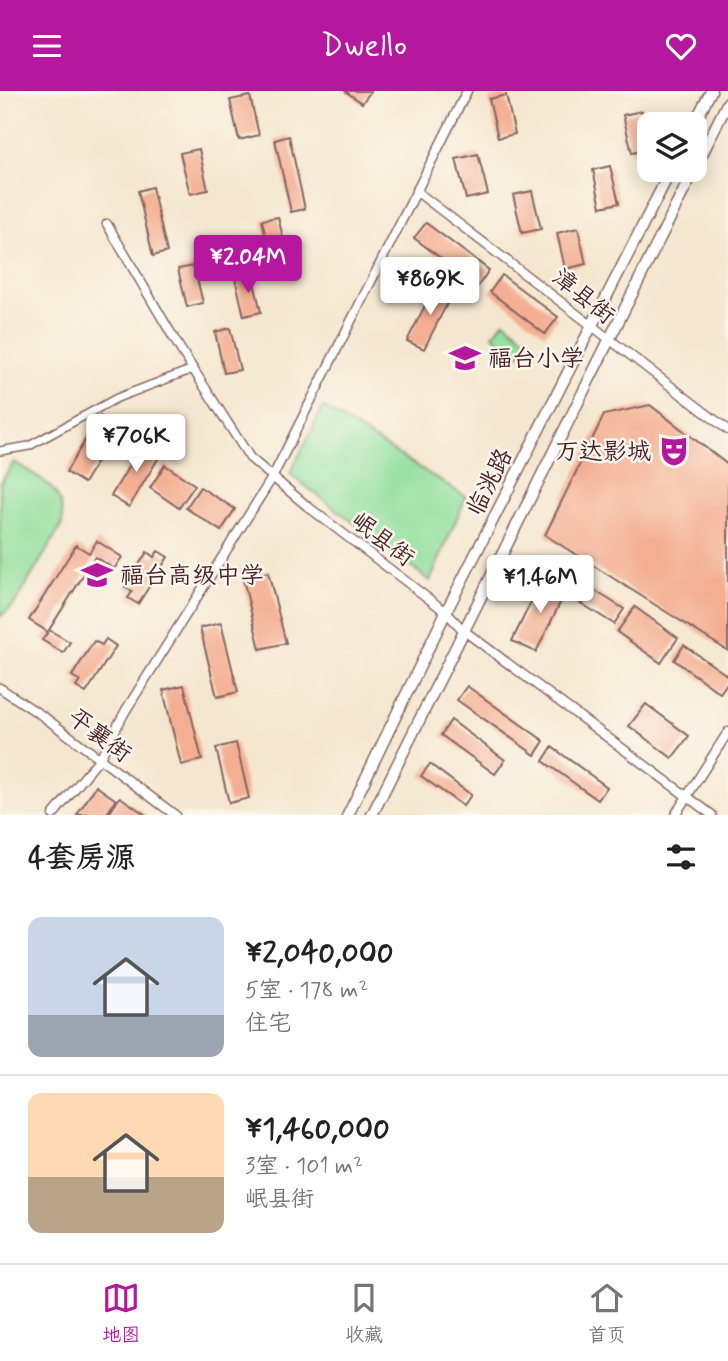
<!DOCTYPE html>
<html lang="zh">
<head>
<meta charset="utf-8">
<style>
  :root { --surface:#fff; --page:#f2f2f2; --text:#222; --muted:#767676; --line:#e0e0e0; --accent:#b5179e }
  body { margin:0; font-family:Mynerve,"LXGW WenKai TC",sans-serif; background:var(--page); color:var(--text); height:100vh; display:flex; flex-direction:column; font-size:26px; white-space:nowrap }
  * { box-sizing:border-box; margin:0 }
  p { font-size:23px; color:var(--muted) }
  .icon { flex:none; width:38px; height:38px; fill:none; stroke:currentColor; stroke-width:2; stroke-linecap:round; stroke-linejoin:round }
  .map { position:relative; height:724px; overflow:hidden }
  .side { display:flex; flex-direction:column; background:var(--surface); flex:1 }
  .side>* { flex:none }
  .controls { position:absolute; left:637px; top:21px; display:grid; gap:14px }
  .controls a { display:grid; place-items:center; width:70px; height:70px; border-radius:14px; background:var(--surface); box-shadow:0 4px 18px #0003; font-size:35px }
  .price { position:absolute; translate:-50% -60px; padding:0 16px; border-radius:7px; background:#fff; color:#222; font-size:23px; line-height:46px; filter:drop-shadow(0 2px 4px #0008) }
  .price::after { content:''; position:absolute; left:50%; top:42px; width:21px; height:16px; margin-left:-10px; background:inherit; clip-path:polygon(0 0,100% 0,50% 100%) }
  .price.selected { background:var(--accent); color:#fff }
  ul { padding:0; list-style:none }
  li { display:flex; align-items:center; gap:21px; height:175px; padding:0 28px }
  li+li { border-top:2px solid var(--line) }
  li span { display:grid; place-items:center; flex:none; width:196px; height:140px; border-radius:14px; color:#555 }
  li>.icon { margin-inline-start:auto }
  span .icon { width:84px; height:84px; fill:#fffc; stroke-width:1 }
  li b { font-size:30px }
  h2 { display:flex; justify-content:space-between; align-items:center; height:84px; padding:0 28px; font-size:30px }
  header { display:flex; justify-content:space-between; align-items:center; height:91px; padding:0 28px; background:var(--accent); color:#fff; font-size:32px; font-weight:600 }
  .tabs { display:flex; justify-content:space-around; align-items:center; height:98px; border-top:2px solid var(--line); background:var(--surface); font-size:19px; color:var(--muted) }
  .tabs a { display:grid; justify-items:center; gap:4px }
  .tabs .selected { color:var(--accent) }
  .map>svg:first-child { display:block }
  .green { fill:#91df9d; stroke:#6e7f64; stroke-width:2 }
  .building { fill:#f4af92 }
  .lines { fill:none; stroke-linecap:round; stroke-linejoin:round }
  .minor-casing { stroke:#866564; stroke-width:10 }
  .tertiary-casing { stroke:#866564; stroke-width:11 }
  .secondary-casing { stroke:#866564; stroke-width:13 }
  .minor { stroke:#fff; stroke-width:7 }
  .tertiary { stroke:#fff; stroke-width:8 }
  .secondary { stroke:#fff; stroke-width:10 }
  .labels { text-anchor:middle; stroke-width:5; stroke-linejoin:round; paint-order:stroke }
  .street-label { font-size:24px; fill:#4a1f2b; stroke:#fbf7ec }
  .poi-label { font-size:24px; fill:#4a1f2b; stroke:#fbf7ec; text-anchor:start }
</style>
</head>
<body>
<header><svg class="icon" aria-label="menu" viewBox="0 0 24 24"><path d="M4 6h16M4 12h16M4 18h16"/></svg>Dwello<svg class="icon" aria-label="heart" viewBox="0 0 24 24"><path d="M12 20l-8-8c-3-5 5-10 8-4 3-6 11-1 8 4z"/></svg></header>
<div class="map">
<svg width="728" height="724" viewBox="0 0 728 724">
  <rect width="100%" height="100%" fill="#fbf7ec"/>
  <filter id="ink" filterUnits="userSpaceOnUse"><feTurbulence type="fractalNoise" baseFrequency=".0143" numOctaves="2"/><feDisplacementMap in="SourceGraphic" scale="14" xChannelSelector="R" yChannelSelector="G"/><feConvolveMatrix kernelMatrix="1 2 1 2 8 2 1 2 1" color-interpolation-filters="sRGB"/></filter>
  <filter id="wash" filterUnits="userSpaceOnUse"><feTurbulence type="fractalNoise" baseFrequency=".00686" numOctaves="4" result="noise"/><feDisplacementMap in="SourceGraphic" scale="28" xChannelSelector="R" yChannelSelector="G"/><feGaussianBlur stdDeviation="1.57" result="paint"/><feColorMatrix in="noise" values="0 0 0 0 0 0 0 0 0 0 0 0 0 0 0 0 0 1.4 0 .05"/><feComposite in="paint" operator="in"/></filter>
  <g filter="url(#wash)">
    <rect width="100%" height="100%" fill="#f5e7cf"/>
    <g class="green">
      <polygon points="504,230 530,251 519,264 493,244"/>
      <polygon points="323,316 466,406 430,490 290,383"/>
      <path d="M14,371C41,388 66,397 62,434L15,512L0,526V393Z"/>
    </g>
    <g id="blocks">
      <g class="building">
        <polygon points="345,0 371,0 362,12"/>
        <polygon points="506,4 515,43 498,47 489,8"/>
        <polygon points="250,5 259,44 239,49 230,9"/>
        <polygon points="642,20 649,58 632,62 623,24"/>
        <polygon points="289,45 305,118 291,121 275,49"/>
        <polygon points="199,58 208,99 190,103 180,62"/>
        <polygon points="478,63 488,103 466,108 456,68"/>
        <polygon points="610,75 619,112 601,116 593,79"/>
        <polygon points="152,96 167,161 153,165 138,100"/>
        <polygon points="532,100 541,138 522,142 513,104"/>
        <polygon points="278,126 288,167 271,170 262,129"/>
        <polygon points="426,132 489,179 478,195 414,147"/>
        <polygon points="578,137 586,173 565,178 557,142"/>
        <polygon points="194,175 203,212 187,216 178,178"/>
        <polygon points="252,183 261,221 244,225 235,187"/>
        <polygon points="502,184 558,226 545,243 490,201"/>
        <polygon points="436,193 453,201 424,258 407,250"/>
        <polygon points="230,237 240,279 224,282 215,241"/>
        <polygon points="650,314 728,374 728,560 545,444 604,324"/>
        <polygon points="100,325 118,336 84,392 66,381"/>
        <polygon points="144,350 162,361 129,416 111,405"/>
        <polygon points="165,374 195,394 179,417 150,397"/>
        <polygon points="200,396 235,418 221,440 186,417"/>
        <polygon points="97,450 122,466 114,478 95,466 49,539 70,551 63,562 42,549 48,541 29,529 76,454 89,462"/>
        <polygon points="158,460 168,466 138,513 128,507 132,501 125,496 147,461 154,466"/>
        <polygon points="268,481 286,552 260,558 243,488"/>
        <polygon points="543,486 567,498 536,561 512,550"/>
        <polygon points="589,496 624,518 614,533 579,511"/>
        <polygon points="635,516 678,547 661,572 617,541"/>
        <polygon points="221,532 238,601 217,606 200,537"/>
        <polygon points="106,548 116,555 86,602 76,596 80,590 72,585 94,550 102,554"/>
        <polygon points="684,554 728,585 728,591 720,602 674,569"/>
        <polygon points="184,594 202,669 181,674 163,599"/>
        <polygon points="467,595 544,650 535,664 457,609"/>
        <polygon points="646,613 689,645 672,667 629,635"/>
        <polygon points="451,629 505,669 495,683 441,644"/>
        <polygon points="236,652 249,707 229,712 216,657"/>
        <polygon points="552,656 607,696 598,709 543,670"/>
        <polygon points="430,673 471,704 463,715 421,685"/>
        <polygon points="96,695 116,709 106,724 77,724"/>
        <polygon points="120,706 146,724 111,724 109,723"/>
      </g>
    </g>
  </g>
  <g filter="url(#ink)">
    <use href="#blocks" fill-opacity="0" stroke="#866564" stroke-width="2"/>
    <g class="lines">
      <g class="minor-casing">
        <polyline id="minor" points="0,360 29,355 117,307 193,278"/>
      </g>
      <g class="tertiary-casing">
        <g id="tertiary">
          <polyline points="416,100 728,339"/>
          <polyline points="107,133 179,256 250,367 307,415 446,521 463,539 712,724"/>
          <polyline points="0,597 44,626 175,724"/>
          <polyline points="53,724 100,667 126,619 272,387 467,0"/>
          <polyline points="675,724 728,641"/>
        </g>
      </g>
      <g class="secondary-casing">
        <g id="secondary">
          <polyline points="694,33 711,0"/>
          <polyline points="695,77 728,11"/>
          <polyline points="348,724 446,521 671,79"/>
          <polyline points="372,724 694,79"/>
        </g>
      </g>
      <use href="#minor" class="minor"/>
      <use href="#tertiary" class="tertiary"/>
      <use href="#secondary" class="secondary"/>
    </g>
  </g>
  <defs>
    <g id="school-bare" transform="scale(2.415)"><path d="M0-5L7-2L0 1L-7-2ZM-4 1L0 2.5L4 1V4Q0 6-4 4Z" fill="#b5179e" stroke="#fbf7ec" stroke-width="2.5" paint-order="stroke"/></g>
    <g id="theatre-bare" transform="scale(2.415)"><path d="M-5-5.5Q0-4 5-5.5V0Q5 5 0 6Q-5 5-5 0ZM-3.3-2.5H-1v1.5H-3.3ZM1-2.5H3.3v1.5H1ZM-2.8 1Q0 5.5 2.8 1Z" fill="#b5179e" stroke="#fbf7ec" stroke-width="2.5" paint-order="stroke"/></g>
  </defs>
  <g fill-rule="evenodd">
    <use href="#school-bare" x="465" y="267"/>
    <use href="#theatre-bare" x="674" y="360"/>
    <use href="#school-bare" x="97" y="484"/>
  </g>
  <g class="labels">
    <g class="street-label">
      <text transform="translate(584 205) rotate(39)" y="8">漳县街</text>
      <text transform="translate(489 391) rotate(-63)" y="8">临洮路</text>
      <text transform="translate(383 448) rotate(37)" y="8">岷县街</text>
      <text transform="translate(100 644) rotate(37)" y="8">平襄街</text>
    </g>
    <g class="poi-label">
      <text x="488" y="275">福台小学</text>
      <text x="651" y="368" text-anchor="end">万达影城</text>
      <text x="120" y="492">福台高级中学</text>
    </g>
  </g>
</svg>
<div class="controls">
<a><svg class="icon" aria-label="layers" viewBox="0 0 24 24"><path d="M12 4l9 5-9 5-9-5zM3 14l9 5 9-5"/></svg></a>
</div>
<b class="price selected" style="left:248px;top:204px">¥2.04M</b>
<b class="price" style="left:430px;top:226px">¥869K</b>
<b class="price" style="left:136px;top:383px">¥706K</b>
<b class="price" style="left:540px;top:524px">¥1.46M</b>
</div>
<section class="side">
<h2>4套房源<svg class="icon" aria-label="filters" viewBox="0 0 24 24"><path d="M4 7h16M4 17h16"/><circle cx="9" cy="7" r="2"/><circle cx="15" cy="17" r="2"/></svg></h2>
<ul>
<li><span style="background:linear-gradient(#c9d6e8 70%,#9aa5b1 0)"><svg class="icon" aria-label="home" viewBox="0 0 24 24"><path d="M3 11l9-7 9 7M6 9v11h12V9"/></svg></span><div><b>¥2,040,000</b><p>5室 · 178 m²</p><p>住宅</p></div></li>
<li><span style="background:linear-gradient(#ffd9b3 60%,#b9a48a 0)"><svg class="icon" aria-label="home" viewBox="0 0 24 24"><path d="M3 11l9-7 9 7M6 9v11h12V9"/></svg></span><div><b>¥1,460,000</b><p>3室 · 101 m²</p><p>岷县街</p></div></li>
</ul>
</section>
<nav class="tabs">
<a class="selected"><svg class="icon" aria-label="map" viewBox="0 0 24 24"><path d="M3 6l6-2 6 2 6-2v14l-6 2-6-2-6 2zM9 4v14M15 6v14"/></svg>地图</a>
<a><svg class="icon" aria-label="saved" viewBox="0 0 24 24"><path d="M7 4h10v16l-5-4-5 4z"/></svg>收藏</a>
<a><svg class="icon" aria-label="home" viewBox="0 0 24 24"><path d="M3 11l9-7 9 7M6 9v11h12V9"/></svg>首页</a>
</nav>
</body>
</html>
